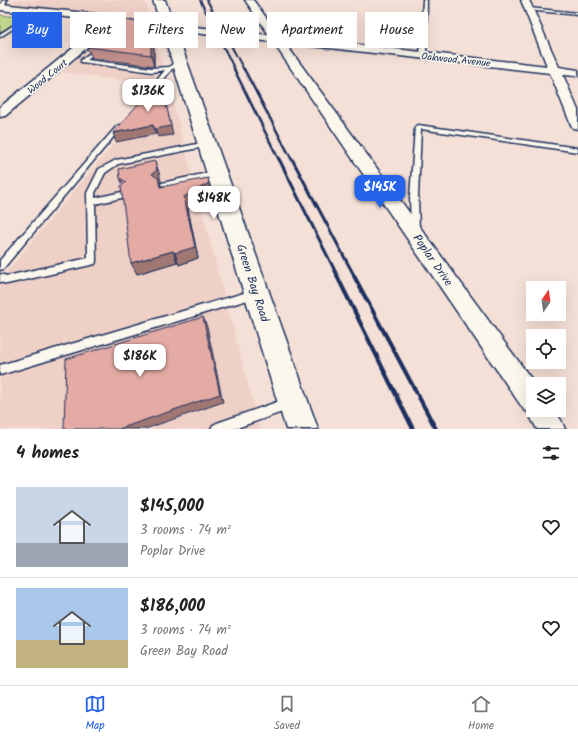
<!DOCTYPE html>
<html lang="en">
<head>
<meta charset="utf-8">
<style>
  :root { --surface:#fff; --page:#f2f2f2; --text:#222; --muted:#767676; --line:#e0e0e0; --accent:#2563eb }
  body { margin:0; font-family:Kalam,sans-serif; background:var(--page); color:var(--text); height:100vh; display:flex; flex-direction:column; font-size:15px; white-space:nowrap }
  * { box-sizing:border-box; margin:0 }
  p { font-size:13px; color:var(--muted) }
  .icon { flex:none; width:22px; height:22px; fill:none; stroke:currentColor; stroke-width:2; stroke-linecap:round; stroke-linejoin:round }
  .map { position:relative; height:429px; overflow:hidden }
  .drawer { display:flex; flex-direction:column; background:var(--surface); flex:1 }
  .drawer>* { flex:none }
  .top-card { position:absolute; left:12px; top:12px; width:554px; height:36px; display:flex; gap:8px }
  .needle { width:26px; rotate:13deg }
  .buttons { position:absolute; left:526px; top:281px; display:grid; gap:8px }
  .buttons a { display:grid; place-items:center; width:40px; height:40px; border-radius:0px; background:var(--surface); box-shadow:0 4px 16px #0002; font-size:20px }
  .price { position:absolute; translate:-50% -34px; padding:0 9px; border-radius:8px; background:#fff; color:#222; font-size:13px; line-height:26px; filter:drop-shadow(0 1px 2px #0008) }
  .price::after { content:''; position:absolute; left:50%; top:24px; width:12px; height:9px; margin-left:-6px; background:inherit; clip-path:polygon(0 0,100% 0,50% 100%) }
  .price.active { background:var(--accent); color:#fff }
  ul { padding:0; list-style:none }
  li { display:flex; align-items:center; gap:12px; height:100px; padding:0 16px }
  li+li { border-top:1px solid var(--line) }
  li span { display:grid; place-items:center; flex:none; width:112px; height:80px; border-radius:0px; color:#555 }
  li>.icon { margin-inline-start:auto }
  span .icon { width:48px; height:48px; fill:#fffc; stroke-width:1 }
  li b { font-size:17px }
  h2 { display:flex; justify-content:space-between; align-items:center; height:48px; padding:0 16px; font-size:17px }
  .pill { padding:0 14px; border-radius:0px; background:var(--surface); box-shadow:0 4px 16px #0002; font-size:14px; line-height:36px }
  .pill.active { background:var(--accent); color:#fff }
  .tabs { display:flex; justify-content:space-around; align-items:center; height:56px; border-top:1px solid var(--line); background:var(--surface); font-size:11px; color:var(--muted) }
  .tabs a { display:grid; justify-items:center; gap:2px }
  .tabs .active { color:var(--accent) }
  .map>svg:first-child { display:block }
  .built { fill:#efd0c7 }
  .green { fill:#c5db91; stroke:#708578 }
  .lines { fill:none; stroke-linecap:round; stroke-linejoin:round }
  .service-casing { stroke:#1b2f5e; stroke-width:3 }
  .minor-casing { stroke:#1b2f5e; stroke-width:3 }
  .secondary-casing { stroke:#1b2f5e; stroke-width:3 }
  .service { fill:#fbf7ec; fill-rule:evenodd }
  .minor { fill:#fbf7ec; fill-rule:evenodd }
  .secondary { fill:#fbf7ec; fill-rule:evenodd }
  .rail-far3 { stroke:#1b2f5e; stroke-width:2 }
  .rail-far2 { stroke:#1b2f5e; stroke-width:2.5 }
  .rail-far1 { stroke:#1b2f5e; stroke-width:3 }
  .rail { stroke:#1b2f5e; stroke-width:4 }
  .wall { fill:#c4928d; stroke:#1b2f5e }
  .shaded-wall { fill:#a07773; stroke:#1b2f5e }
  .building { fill:#e4aaa4; stroke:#1b2f5e }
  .labels { text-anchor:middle; stroke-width:3.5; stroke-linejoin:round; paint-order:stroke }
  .far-street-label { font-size:10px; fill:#1b2f5e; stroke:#fbf7ec }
  .street-label { font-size:12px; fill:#1b2f5e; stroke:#fbf7ec }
</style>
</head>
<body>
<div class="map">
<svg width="578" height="429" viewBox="0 0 578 429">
  <rect width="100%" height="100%" fill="#f4e0d6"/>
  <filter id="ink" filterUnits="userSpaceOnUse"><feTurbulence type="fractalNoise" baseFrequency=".025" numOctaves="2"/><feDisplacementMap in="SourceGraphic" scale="8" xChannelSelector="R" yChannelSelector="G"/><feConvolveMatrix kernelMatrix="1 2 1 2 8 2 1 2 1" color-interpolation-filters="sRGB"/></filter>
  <g filter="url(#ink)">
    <g class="built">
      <polygon points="14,0 145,0 163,68 150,84 62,72 113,29 117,25 116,21 106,16 12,5"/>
      <polygon points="162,86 169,88 260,429 0,429 0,280"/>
    </g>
    <polygon class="green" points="0,15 24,18 0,32"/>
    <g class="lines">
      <g class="service-casing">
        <g id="service">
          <polygon points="3,0 7,0 4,7 2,8 0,7"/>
          <polygon points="423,0 427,0 426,56 423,58 420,56"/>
          <polygon points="529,8 578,13 578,15 527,10 527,8"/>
          <polygon points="37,10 41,11 0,37 0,34"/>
          <polygon points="132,21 166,21 168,22 166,23 130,23 130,22"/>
          <polygon points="98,47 100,48 100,50 87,60 152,68 169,67 180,61 183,63 172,69 154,91 152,92 149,90 165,70 152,72 81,62 81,60"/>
          <polygon points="119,125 122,127 121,128 3,269 0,270 0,260 117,126"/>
          <polygon points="418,125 578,148 578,152 421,129 418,197 419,231 418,233 412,233 411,231 410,197 415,127"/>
          <polygon points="207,142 209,142 209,146 118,164 105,173 95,193 95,198 126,191 130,194 126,197 95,204 96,261 95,264 7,284 0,282 0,274 7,276 88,258 87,193 99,169 116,160"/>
          <polygon points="216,171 219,171 220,173 219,175 162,189 158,186 162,183"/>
          <polygon points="254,290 257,291 259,294 257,297 254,298 0,375 0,365"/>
          <polygon points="288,398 292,400 294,404 292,408 288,410 234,429 211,429 213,425 217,423"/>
        </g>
      </g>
      <g class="minor-casing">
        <g id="minor">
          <polygon points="245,0 253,0 280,36 547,66 521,0 529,0 559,67 578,70 578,76 563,75 578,110 578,129 573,128 571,125 550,73 285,43 535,384 533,384 533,410 554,410 561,420 565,429 537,429 527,411 524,410 273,42 168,30 163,27 168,24 269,35"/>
          <polygon points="0,4 96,14 112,20 114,25 5,116 0,117 0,107 104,23 94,20 0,10"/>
        </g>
      </g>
      <g class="secondary-casing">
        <polygon id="secondary" points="153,0 165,0 318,429 286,429"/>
      </g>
      <use href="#service" class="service"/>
      <use href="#minor" class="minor"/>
      <use href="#secondary" class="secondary"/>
      <g class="rail-far3">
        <polyline points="200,0 235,70"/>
        <polyline points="207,0 244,70"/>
      </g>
      <g class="rail-far2">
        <polyline points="234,69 279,160"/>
        <polyline points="244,69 292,160"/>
      </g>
      <g class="rail-far1">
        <polyline points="279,159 338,277"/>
        <polyline points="292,159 355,277"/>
      </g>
      <g class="rail">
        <polyline points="337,276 413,429"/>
        <polyline points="354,276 436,429"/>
      </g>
    </g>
    <g class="wall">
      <polygon points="146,22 154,48 154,66 92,58 87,47"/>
      <polygon points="155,161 159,173 161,182 160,183 161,186 209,183 212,195 188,209 198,258 179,265 177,262 137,274 123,185 120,178"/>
    </g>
    <g class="shaded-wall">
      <polygon points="146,22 154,48 154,66 151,55 146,30"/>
      <polygon points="168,113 173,135 158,137 155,129"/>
      <polygon points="153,125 156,134 116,142 113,133"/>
      <polygon points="155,161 159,173 161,182 160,183 163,190 152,174"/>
      <polygon points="209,183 212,195 188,209 198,258 179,265 175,253 184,197"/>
      <polygon points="173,251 177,262 137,274 131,263"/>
      <polygon points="203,317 207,327 223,402 145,429 119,429"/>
    </g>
    <g class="building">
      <polygon points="121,20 146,22 146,30 148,30 149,37 151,37 151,55 87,47"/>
      <polygon points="157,82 164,105 166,104 171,126 155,129 153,125 113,133"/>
      <polygon points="155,161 157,170 152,174 158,178 160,187 208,178 209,183 184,197 195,247 175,253 173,251 131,263 121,186 126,182 120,178 119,169"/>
      <polygon points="203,317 220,394 119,429 64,429 66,359"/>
    </g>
  </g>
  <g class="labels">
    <g class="far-street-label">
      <text transform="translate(456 59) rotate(6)" y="4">Oakwood Avenue</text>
      <text transform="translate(47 76) rotate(-39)" y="4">Wood Court</text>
    </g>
    <g class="street-label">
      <text transform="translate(433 260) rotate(55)" y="4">Poplar Drive</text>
      <text transform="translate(253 283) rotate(72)" y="4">Green Bay Road</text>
    </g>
  </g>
</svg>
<div class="buttons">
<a><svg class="needle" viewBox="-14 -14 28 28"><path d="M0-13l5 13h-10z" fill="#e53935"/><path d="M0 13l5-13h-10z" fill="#767676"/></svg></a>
<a><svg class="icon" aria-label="locate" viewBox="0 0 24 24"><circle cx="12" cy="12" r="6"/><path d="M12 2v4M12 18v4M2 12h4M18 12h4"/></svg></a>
<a><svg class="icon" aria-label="layers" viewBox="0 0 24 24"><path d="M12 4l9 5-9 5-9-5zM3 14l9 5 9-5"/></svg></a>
</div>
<b class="price" style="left:148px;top:113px">$136K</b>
<b class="price active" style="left:380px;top:209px">$145K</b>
<b class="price" style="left:214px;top:220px">$148K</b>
<b class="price" style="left:140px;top:378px">$186K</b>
<div class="top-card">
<a class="pill active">Buy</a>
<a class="pill">Rent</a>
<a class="pill">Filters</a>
<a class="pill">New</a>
<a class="pill">Apartment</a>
<a class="pill">House</a>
</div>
</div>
<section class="drawer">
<h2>4 homes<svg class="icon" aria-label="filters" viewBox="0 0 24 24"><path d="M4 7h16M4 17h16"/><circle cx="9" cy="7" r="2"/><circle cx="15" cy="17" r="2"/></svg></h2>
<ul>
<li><span style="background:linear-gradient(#c9d6e8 70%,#9aa5b1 0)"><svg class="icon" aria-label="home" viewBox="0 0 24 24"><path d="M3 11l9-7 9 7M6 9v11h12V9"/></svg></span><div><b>$145,000</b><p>3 rooms · 74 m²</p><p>Poplar Drive</p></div><svg class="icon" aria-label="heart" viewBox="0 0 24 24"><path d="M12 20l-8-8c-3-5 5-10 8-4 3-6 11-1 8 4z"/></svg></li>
<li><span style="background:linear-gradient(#a9c7e8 65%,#c2b280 0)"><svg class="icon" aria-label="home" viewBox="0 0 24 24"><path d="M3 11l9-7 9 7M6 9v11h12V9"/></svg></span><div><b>$186,000</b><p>3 rooms · 74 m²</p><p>Green Bay Road</p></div><svg class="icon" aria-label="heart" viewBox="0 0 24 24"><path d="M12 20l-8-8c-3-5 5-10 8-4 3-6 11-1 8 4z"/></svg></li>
</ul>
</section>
<nav class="tabs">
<a class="active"><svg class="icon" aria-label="map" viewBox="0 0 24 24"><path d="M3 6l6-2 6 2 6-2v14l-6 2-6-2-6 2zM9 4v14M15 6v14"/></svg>Map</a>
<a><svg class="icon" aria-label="saved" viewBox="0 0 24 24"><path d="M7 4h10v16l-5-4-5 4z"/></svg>Saved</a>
<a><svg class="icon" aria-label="home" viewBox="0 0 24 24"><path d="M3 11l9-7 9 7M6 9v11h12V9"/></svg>Home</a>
</nav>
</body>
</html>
